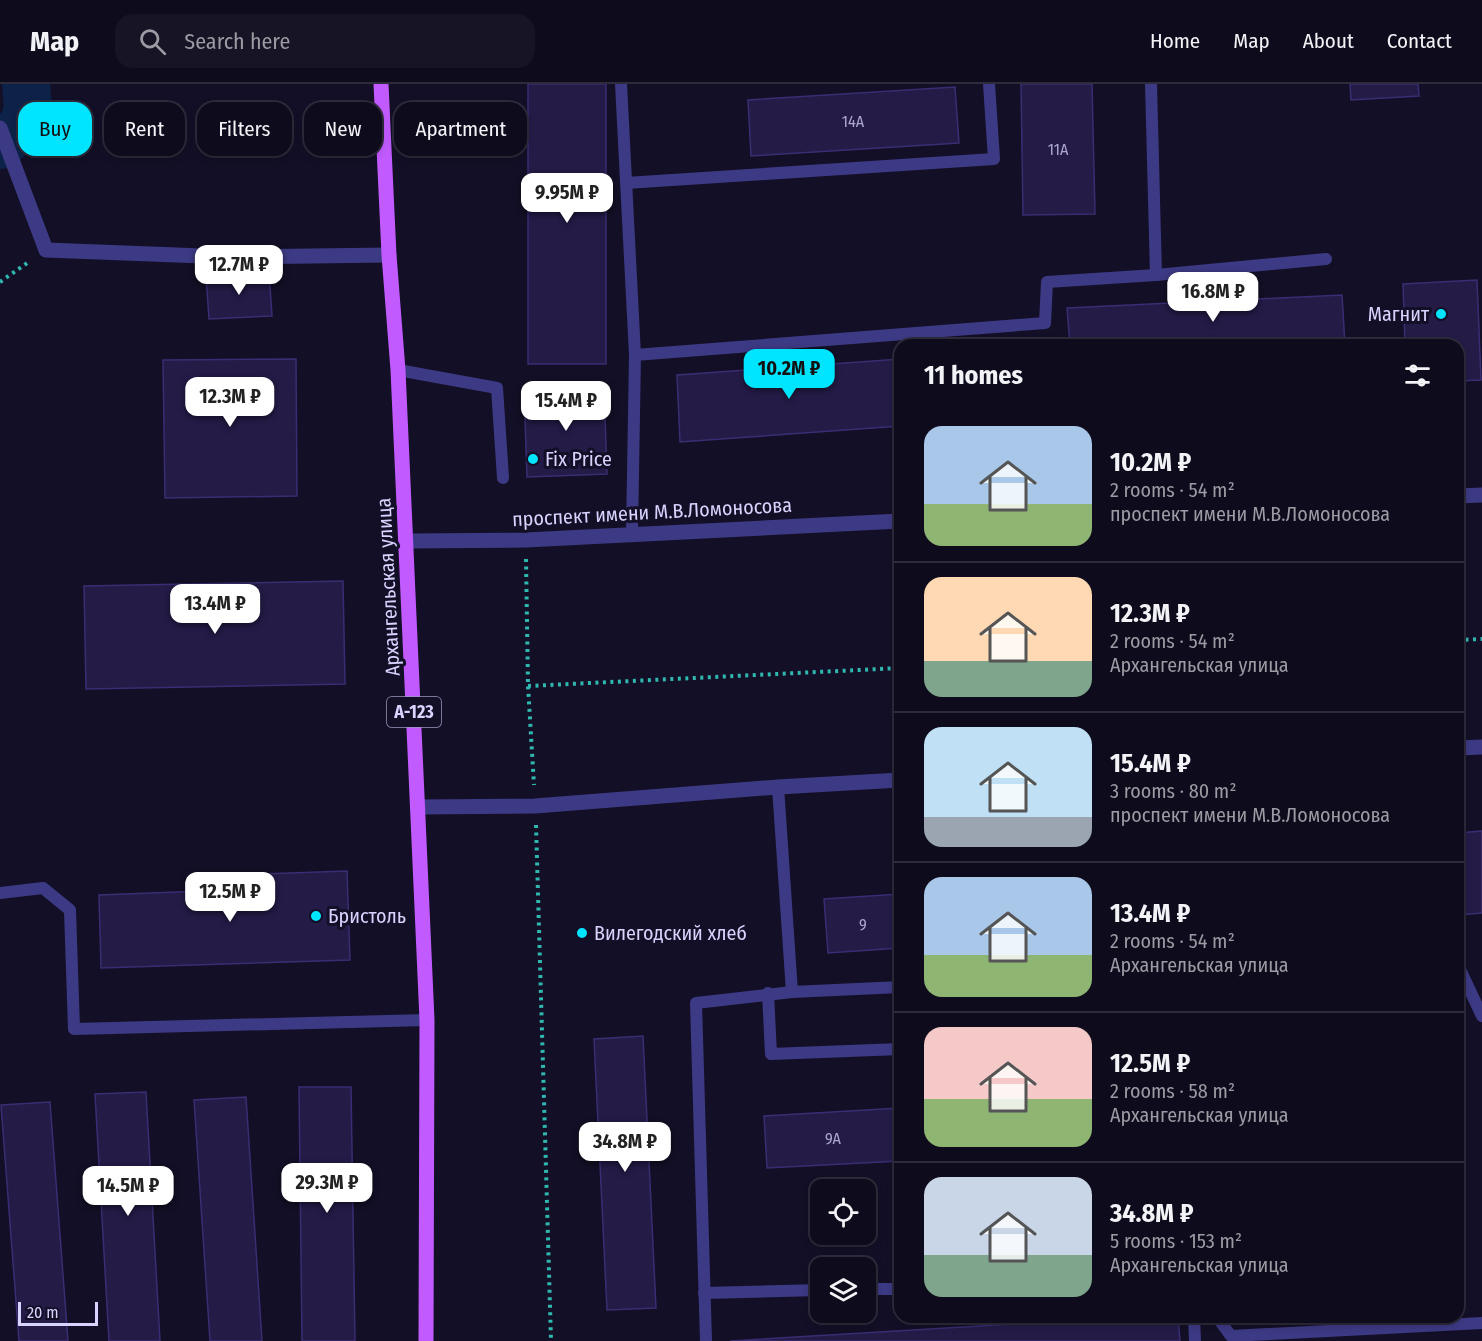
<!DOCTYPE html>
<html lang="en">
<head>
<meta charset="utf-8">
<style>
  :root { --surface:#0e0b1c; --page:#171425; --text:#f1f3f6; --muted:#9b9ba3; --line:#2e2b3b; --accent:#00e5ff }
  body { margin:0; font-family:"Fira Sans Condensed",sans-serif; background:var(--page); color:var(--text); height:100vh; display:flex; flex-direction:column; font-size:22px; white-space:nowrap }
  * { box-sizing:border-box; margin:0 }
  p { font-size:20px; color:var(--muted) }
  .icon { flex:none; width:33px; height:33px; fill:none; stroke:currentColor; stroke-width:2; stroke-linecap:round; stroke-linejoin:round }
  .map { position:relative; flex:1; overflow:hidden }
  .sheet { position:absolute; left:894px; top:255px; width:570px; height:984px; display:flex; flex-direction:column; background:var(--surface); border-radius:18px; box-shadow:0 3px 9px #0003,0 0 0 2px var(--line) }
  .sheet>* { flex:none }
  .banner { position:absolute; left:18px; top:18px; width:570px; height:54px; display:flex; gap:12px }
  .controls { position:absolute; left:810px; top:1095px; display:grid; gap:12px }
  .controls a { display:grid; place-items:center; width:66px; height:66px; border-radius:12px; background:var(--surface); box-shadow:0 3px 9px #0003,0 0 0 2px var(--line); font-size:30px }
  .scale { position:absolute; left:18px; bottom:15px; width:80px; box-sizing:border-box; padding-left:6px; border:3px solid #d9d4ff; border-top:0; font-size:16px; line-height:21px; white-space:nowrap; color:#d9d4ff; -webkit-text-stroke:4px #130f26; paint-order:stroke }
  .price { position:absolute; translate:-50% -51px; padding:0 14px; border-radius:12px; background:#fff; color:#222; font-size:20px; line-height:39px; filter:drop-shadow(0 2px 3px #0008) }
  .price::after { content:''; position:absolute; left:50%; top:36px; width:18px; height:14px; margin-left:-9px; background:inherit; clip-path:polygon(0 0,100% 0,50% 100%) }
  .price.on { background:var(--accent); color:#111 }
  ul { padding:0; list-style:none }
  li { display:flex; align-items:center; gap:18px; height:150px; padding:0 30px }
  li+li { border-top:2px solid var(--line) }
  li span { display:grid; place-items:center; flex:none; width:168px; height:120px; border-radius:18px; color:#555 }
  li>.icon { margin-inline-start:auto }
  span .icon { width:72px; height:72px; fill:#fffc; stroke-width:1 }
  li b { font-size:26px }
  h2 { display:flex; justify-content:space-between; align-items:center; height:72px; padding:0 30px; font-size:26px }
  .chip { padding:0 21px; border-radius:18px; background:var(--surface); box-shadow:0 3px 9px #0003,0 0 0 2px var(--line); font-size:21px; line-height:54px }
  .chip.on { background:var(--accent); color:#111 }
  header { display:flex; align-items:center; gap:36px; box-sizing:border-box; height:84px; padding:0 30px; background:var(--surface); border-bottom:2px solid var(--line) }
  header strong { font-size:28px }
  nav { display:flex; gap:33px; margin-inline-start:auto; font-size:21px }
  .search { width:420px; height:54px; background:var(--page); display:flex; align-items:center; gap:15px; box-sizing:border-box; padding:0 21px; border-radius:18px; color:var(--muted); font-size:22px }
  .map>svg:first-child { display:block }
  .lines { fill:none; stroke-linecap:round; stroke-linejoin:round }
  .river { stroke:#0c2248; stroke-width:48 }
  .building { fill:#241b47; stroke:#3b2d73; stroke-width:1.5 }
  .path { stroke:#2fb8b0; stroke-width:4; stroke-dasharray:3 4.5; stroke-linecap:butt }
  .lane { stroke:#3d3a85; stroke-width:12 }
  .street { stroke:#3d3a85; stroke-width:15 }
  .primary { stroke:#c25bff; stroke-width:15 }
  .poi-dot { fill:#00e5ff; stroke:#130f26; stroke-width:2 }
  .labels { text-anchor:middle; stroke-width:6; stroke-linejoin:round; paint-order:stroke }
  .number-label { font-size:16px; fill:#aca6d1 }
  .shield { fill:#130f26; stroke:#9e99be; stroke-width:1.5 }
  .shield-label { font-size:18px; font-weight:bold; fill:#d9d4ff }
  .poi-label { font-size:20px; fill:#d9d4ff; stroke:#130f26; text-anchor:start }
  .street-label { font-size:20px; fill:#d9d4ff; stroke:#130f26 }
</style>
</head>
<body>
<header>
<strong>Map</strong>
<div class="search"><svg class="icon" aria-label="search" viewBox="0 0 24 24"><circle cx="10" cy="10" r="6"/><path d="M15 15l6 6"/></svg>Search here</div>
<nav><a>Home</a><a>Map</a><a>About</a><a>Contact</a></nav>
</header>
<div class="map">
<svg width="1482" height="1257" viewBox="0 0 1482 1257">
  <rect width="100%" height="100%" fill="#130f26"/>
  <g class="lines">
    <polyline class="river" points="0,61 23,42 28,24 26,0"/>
  </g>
  <g class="building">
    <rect x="528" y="0" width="78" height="280"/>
    <polygon points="1021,0 1092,0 1095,130 1023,131"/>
    <polygon points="1350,0 1418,0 1419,12 1351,16"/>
    <polygon points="955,3 959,59 751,72 748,16"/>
    <polygon points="269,188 272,232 209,235 206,192"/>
    <polygon points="1477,196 1481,296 1458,297 1458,261 1405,261 1403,200"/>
    <polygon points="1342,211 1345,261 1070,261 1067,224"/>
    <polygon points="296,275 297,412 165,414 163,276"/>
    <polygon points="900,275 900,342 680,358 677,291"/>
    <polygon points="604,303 607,390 527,393 524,306"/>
    <polygon points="343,497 345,600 86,605 84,502"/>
    <polygon points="1482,747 1482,829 1458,831 1458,749"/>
    <polygon points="347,787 350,876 101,884 99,811 230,806 230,791"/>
    <polygon points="900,810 900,864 828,869 824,815"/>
    <polygon points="643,952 656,1224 607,1226 594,955"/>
    <polygon points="299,1003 351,1003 355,1257 302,1257"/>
    <polygon points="146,1008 160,1257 109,1257 95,1010"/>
    <polygon points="246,1013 262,1257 210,1257 194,1016"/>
    <polygon points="50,1018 68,1257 19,1257 1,1021"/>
    <polygon points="900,1024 900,1077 767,1084 764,1032"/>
    <polygon points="1128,1233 1178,1233 1180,1257 730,1257"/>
  </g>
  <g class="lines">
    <g class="path">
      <polyline points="0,198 30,177"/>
      <polyline points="526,475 528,602 534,701"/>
      <polyline points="1458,556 1482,555"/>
      <polyline points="528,602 900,584"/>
      <polyline points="536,741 551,1257"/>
    </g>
    <g class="lane">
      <polyline points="621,0 635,271"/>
      <polyline points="1151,0 1156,191"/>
      <polyline points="626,99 994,75 989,0"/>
      <polyline points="398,286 497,304 503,394"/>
      <polyline points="632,449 635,271 1045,239 1047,198 1156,191 1326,175"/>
      <polyline points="0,809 43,804 70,826 74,945 427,936"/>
      <polyline points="1458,881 1482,932"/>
      <polyline points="792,908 900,903"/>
      <polyline points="768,909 771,970 900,965"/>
      <polyline points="866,1205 900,1205"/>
      <polyline points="704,1209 820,1206"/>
      <polyline points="1194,1233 1195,1257"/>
      <polyline points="1217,1233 1231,1252 1482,1239"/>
      <polyline points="706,1257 696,919 792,908 778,703"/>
    </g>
    <g class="street">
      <polyline points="0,44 46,166 229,173 389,171"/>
      <polyline points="1458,412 1482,411"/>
      <polyline points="407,457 526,456 900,437"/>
      <polyline points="1458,664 1482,663"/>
      <polyline points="418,723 535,722 778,703 900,696"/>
    </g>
    <polyline class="primary" points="381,0 389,171 398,286 427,936 426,1257"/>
  </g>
  <g class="poi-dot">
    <circle cx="1441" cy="230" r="6"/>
    <circle cx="533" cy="375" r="6"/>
    <circle cx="316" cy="832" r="6"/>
    <circle cx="582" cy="849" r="6"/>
  </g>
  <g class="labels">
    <g class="number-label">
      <text x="853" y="43">14А</text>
      <text x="1058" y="71">11А</text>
      <text x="863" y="846">9</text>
      <text x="833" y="1060">9А</text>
    </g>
    <rect class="shield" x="387" y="613" width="54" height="30" rx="4.5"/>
    <g class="shield-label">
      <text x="414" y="634">А-123</text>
    </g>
    <g class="poi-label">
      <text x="1429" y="237" text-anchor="end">Магнит</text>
      <text x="545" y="382">Fix Price</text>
      <text x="328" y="839">Бристоль</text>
      <text x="594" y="856">Вилегодский хлеб</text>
    </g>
    <g class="street-label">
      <text transform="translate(652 428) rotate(-3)" y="7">проспект имени М.В.Ломоносова</text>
      <text transform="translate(388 503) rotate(-93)" y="7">Архангельская улица</text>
    </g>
  </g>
</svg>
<div class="controls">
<a><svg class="icon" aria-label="locate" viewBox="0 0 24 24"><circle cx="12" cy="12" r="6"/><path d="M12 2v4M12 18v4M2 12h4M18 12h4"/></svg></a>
<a><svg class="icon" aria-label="layers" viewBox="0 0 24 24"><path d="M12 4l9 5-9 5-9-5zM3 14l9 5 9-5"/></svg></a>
</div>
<div class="scale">20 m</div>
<b class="price" style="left:567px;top:140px">9.95M ₽</b>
<b class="price" style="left:239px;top:212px">12.7M ₽</b>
<b class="price" style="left:1213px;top:239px">16.8M ₽</b>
<b class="price on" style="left:789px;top:316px">10.2M ₽</b>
<b class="price" style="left:230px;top:344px">12.3M ₽</b>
<b class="price" style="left:566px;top:348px">15.4M ₽</b>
<b class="price" style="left:215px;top:551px">13.4M ₽</b>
<b class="price" style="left:230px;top:839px">12.5M ₽</b>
<b class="price" style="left:625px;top:1089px">34.8M ₽</b>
<b class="price" style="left:327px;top:1130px">29.3M ₽</b>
<b class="price" style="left:128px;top:1133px">14.5M ₽</b>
<div class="banner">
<a class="chip on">Buy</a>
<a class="chip">Rent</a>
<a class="chip">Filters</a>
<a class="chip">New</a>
<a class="chip">Apartment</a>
</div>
<section class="sheet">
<h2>11 homes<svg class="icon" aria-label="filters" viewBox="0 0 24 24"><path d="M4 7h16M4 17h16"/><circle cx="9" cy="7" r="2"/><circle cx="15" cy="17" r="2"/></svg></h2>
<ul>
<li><span style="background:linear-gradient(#a9c7e8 65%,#8fb573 0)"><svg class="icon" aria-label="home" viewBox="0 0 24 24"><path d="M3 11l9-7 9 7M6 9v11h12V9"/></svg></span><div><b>10.2M ₽</b><p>2 rooms · 54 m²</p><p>проспект имени М.В.Ломоносова</p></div></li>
<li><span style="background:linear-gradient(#ffd9b3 70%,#7fa58c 0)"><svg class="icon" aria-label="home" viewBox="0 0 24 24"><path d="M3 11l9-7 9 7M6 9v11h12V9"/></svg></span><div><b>12.3M ₽</b><p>2 rooms · 54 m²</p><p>Архангельская улица</p></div></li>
<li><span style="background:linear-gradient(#bfe0f5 75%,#9aa5b1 0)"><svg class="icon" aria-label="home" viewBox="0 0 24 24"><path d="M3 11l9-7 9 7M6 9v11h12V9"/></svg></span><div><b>15.4M ₽</b><p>3 rooms · 80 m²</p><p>проспект имени М.В.Ломоносова</p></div></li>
<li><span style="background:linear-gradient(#a9c7e8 65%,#8fb573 0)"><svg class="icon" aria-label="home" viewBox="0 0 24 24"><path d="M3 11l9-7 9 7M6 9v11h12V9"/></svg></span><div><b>13.4M ₽</b><p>2 rooms · 54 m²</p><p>Архангельская улица</p></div></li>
<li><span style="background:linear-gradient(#f6c9c9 60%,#8fb573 0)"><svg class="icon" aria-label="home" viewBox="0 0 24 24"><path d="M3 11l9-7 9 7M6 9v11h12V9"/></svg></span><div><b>12.5M ₽</b><p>2 rooms · 58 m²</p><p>Архангельская улица</p></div></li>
<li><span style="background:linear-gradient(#c9d6e8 65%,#7fa58c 0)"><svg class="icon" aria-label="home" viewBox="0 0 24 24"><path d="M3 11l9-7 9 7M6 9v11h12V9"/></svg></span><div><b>34.8M ₽</b><p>5 rooms · 153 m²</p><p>Архангельская улица</p></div></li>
</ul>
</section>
</div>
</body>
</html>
